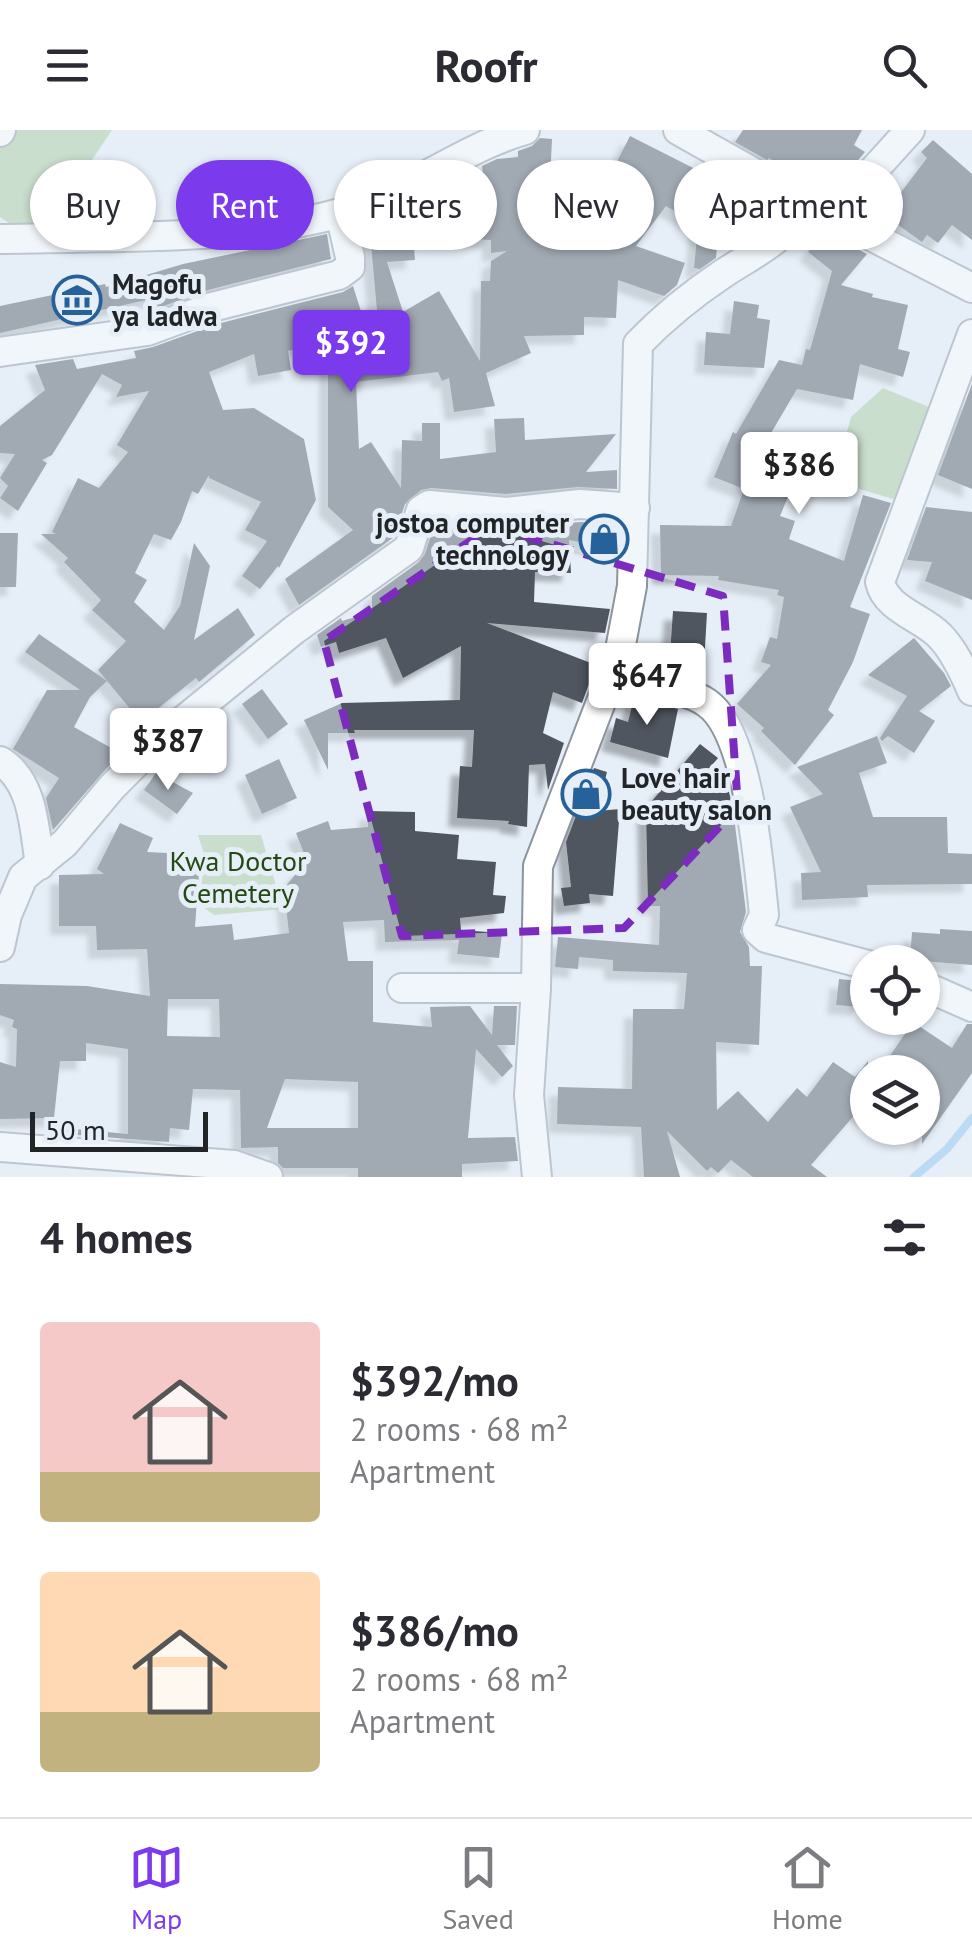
<!DOCTYPE html>
<html lang="en">
<head>
<meta charset="utf-8">
<style>
  :root { --surface:#fff; --page:#f2f2f3; --text:#2b2b33; --muted:#7c7c81; --line:#e1e1e2; --accent:#7c3aed }
  body { margin:0; font-family:"PT Sans",sans-serif; background:var(--page); color:var(--text); height:100vh; display:flex; flex-direction:column; font-size:38px; white-space:nowrap }
  * { box-sizing:border-box; margin:0 }
  p { font-size:32px; color:var(--muted) }
  .icon { flex:none; width:55px; height:55px; fill:none; stroke:currentColor; stroke-width:2; stroke-linecap:round; stroke-linejoin:round }
  .map { position:relative; height:1047px; overflow:hidden }
  .sheet { display:flex; flex-direction:column; background:var(--surface); flex:1 }
  .sheet>* { flex:none }
  .top-card { position:absolute; left:30px; top:30px; width:912px; height:90px; display:flex; gap:20px }
  .fabs { position:absolute; left:850px; top:815px; display:grid; gap:20px }
  .fabs a { display:grid; place-items:center; width:90px; height:90px; border-radius:50%; background:var(--surface); box-shadow:0 2px 8px #0004; font-size:50px }
  .scale { position:absolute; left:30px; bottom:25px; width:178px; box-sizing:border-box; padding-left:10px; border:5px solid #222528; border-top:0; font-size:28px; line-height:35px; white-space:nowrap; color:#222528; -webkit-text-stroke:8px #e6eef7; paint-order:stroke }
  .price { position:absolute; translate:-50% -85px; padding:0 22px; border-radius:10px; background:#fff; color:#222; font-size:32px; line-height:65px; filter:drop-shadow(0 2px 5px #0008) }
  .price::after { content:''; position:absolute; left:50%; top:60px; width:30px; height:22px; margin-left:-15px; background:inherit; clip-path:polygon(0 0,100% 0,50% 100%) }
  .price.selected { background:var(--accent); color:#fff }
  ul { padding:0; list-style:none }
  li { display:flex; align-items:center; gap:30px; height:250px; padding:0 40px }
  li span { display:grid; place-items:center; flex:none; width:280px; height:200px; border-radius:10px; color:#555 }
  li>.icon { margin-inline-start:auto }
  span .icon { width:120px; height:120px; fill:#fffc; stroke-width:1 }
  li b { font-size:42px }
  h2 { display:flex; justify-content:space-between; align-items:center; height:120px; padding:0 40px; font-size:42px }
  .tag { padding:0 35px; border-radius:45px; background:var(--surface); box-shadow:0 2px 8px #0004; font-size:35px; line-height:90px }
  .tag.selected { background:var(--accent); color:#fff }
  header { display:flex; justify-content:space-between; align-items:center; height:130px; padding:0 40px; background:var(--surface); font-size:45px; font-weight:800 }
  .dock { display:flex; justify-content:space-around; align-items:center; height:140px; border-top:2px solid var(--line); background:var(--surface); font-size:28px; color:var(--muted) }
  .dock a { display:grid; justify-items:center; gap:5px }
  .dock .selected { color:var(--accent) }
  .map>svg:first-child { display:block }
  .green { fill:#a8cb99 }
  .lines { fill:none; stroke-linecap:round; stroke-linejoin:round }
  .stream { stroke:#88c1ed; stroke-width:8 }
  .building { fill:#50575e; fill-rule:evenodd; filter:url(#shadow) }
  .street-casing { stroke:#8d959c; stroke-width:32 }
  .street { stroke:#fff; stroke-width:28 }
  .marked { fill:none; stroke:#7b2cbf; stroke-width:8; stroke-dasharray:20 12; stroke-linejoin:round }
  .labels { text-anchor:middle; stroke-width:10; stroke-linejoin:round; paint-order:stroke }
  .poi-label { font-size:28px; font-weight:bold; fill:#222528; stroke:#e6eef7; text-anchor:start }
  .park-label { font-size:28px; fill:#254912; stroke:#e6eef7 }
</style>
</head>
<body>
<header><svg class="icon" aria-label="menu" viewBox="0 0 24 24"><path d="M4 6h16M4 12h16M4 18h16"/></svg>Roofr<svg class="icon" aria-label="search" viewBox="0 0 24 24"><circle cx="10" cy="10" r="6"/><path d="M15 15l6 6"/></svg></header>
<div class="map">
<svg width="972" height="1047" viewBox="0 0 972 1047">
  <defs>
    <filter id="shadow"><feDropShadow dx="-9" dy="9" stdDeviation="2.5" flood-color="#0004"/></filter>
  </defs>
  <rect width="100%" height="100%" fill="#e6eef7"/>
  <g class="green">
    <polygon points="0,0 112,0 37,112 0,87"/>
    <polygon points="883,258 941,282 914,347 893,369 833,351 851,287"/>
    <polygon points="198,705 261,705 283,779 214,785 199,774 205,727"/>
  </g>
  <g class="lines">
    <polyline class="stream" points="914,1047 947,1019 972,988"/>
  </g>
  <g class="building">
    <polygon points="743,0 862,0 854,15 865,22 849,41 846,39 828,64 769,28 767,30 735,12"/>
    <path d="M630,6L713,48L695,79L720,82L716,128L700,139L694,138L698,95L666,76L636,116L685,133L677,155L664,166L618,150L616,188L584,187V205L524,206L531,223L486,243L495,276L454,282L449,248L442,251L438,242L356,252L359,319L371,312L401,358L402,310L422,311V293H440V329L496,322L494,289L524,288L525,310L616,304L586,342L617,340V359L578,357L506,364L431,358L421,360L405,374L394,407L299,475L285,449L353,400L328,377V211L288,221L291,240L258,246L254,224L209,242L223,280L254,278L304,309L316,370L279,438L278,436L260,459L242,446L267,411L245,400L261,372L209,348V345L198,364L192,361L181,392L171,410L154,404L135,443L147,450L134,472L164,500L180,476L194,413L210,436L194,510L238,478L255,505L199,552L196,548L141,592L98,540L126,511L92,480L101,470L64,432L68,428L41,404H56L52,402L78,348L99,358L128,322L117,315L149,261L116,267L122,255L102,244L52,325L42,330L47,333L18,381L0,368L8,356L0,348L15,324L0,323V296L45,260L35,235L73,229L77,239L136,228L134,221L153,217L217,194L343,162L353,156L372,216L380,214L369,92L395,81L434,77L430,65L484,51L482,36L497,29L518,27V21L532,16L540,8L552,9L549,72L586,79L603,52L606,53ZM413,106L491,110V123L507,121L491,131L490,151H481L480,231L439,161L403,182L387,132L415,130Z"/>
    <polygon points="933,10 972,44 972,110 952,95 938,113 927,105 922,112 884,85 927,28 921,22"/>
    <polygon points="825,102 867,124 841,155 873,164 872,167 908,175 898,219 910,222 903,247 860,234 853,270 797,259 764,315 803,331 780,386 795,391 789,409 844,431 863,365 891,373 850,477 870,484 853,532 828,580 834,585 795,635 761,601 764,598 737,574 771,535 761,532 770,507 777,509 784,467 777,465 779,460 718,450 719,446 661,445 660,395 731,396 744,359 714,347 733,302 736,304 779,230 802,235 806,219 810,220 832,141 808,122"/>
    <polygon points="327,104 331,129 208,160 158,178 155,168 0,203 0,176 105,154 106,157 183,134"/>
    <polygon points="734,171 759,175 757,188 770,190 764,238 704,235 706,202 730,204"/>
    <polygon points="972,254 972,359 938,345"/>
    <polygon points="926,377 972,382 972,470 925,451 932,432 907,430"/>
    <polygon points="580,392 616,394 615,419 569,410 571,443 535,442 534,472 610,479 605,503 487,493 596,535 582,573 553,562 543,603 564,613 548,660 545,634 529,635 527,697 508,694 509,691 457,688 460,636 472,637 474,600 354,600 355,603 328,603 328,640 304,590 342,573 460,570 461,516 403,548 386,508 339,523 336,512 321,517 317,505 341,488 342,491 372,482 372,466 419,432 425,424 435,393 508,399"/>
    <polygon points="0,403 18,403 16,457 0,457"/>
    <polygon points="673,481 707,483 703,551 660,538 665,524 670,525"/>
    <polygon points="39,504 107,551 90,567 74,597 120,623 53,700 46,668 59,648 13,619 47,560 80,560 25,522"/>
    <polygon points="914,508 944,543 951,556 919,581 935,591 914,623 888,606 882,611 880,608 907,566 868,545"/>
    <polygon points="262,559 288,594 268,609 242,574"/>
    <polygon points="634,568 678,579 668,628 610,612 616,588 628,592"/>
    <polygon points="877,606 887,633 859,643 873,687 947,687 948,723 972,724 972,754 867,755 868,767 802,770 801,743 821,742 790,677 823,664 797,637"/>
    <polygon points="700,614 718,628 704,645 726,650 731,670 728,687 734,687 746,782 740,802 749,817 750,836 762,836 759,915 716,912 717,980 738,961 768,992 797,958 807,967 833,932 855,947 868,931 868,989 858,981 811,1035 827,1047 753,1047 731,1030 718,1043 711,1037 707,1041 667,1001 680,1047 644,1047 641,997 557,994 558,957 632,959 633,879 684,879 687,843 613,841 613,830 579,827 578,839 555,837 558,807 659,815 660,776 648,776 646,678"/>
    <polygon points="279,629 297,668 262,684 245,645"/>
    <polygon points="594,638 607,642 597,681 620,679 613,766 589,764 590,773 564,776 561,758 571,757 566,712"/>
    <polygon points="156,643 193,663 177,684 144,660"/>
    <path d="M368,681L415,682V701L459,705L457,729L496,732L493,765L506,766L504,783L460,788L461,800L502,803L499,828L457,824L459,810L385,812L384,790L343,792L348,831H373V892L432,897L430,877L470,876L492,905L494,876H517L515,915H497L513,936L502,947L476,919L468,1008L515,1007L518,1031L462,1034V1047H358V1038H283L278,1033V1017L241,1018L240,960L193,959L189,1000L170,998L169,1012L64,1004V998L128,1004V919L86,913V931H60L54,988L0,989V932L16,937L17,899L12,897L14,890L0,885V854L87,856L150,866L147,819L97,820L96,796H59V745L104,744L97,739L120,693L153,708L147,722L188,724L200,729L195,797L232,794L234,810L289,803L284,758L307,731L296,703L328,691L331,700L368,697ZM168,869H219L220,907L167,906ZM285,949L358,952V998H267Z"/>
    <polygon points="940,799 972,801 972,835 910,830 912,802 940,804"/>
    <polygon points="839,849 868,852 868,872 861,872 860,877 836,875"/>
    <polygon points="913,892 952,918 967,894 972,894 972,943 922,1014 922,972 934,956 922,948 922,942 879,942"/>
  </g>
  <g class="lines">
    <g class="street-casing">
      <g id="street">
        <polyline points="678,0 807,73 972,158"/>
        <polyline points="0,2 1,0"/>
        <polyline points="833,85 910,0"/>
        <path d="M0,109C109,106 239,112 344,82C408,63 460,19 525,0"/>
        <path d="M972,204L880,452C886,479 921,487 939,505C954,520 964,542 972,561"/>
        <polyline points="0,222 147,201 212,177 339,145 350,137 350,127 340,83"/>
        <path d="M611,544C638,552 686,558 707,573C749,602 759,736 764,785L757,800L766,808L868,835"/>
        <path d="M0,631C34,652 34,698 40,735"/>
        <polyline points="0,817 7,785 23,747 65,713 112,657 158,611 294,500 409,418 421,380 429,375 506,382 580,374 635,378"/>
        <polyline points="922,855 972,877"/>
        <polyline points="402,858 536,858"/>
        <polyline points="0,1017 234,1035 268,1047"/>
        <path d="M537,1047L529,965L536,858L538,736L619,525L632,456L638,214C663,188 694,163 724,143C761,119 782,112 807,73"/>
      </g>
    </g>
    <use href="#street" class="street"/>
  </g>
  <path d="M0 0H972V1047H0ZM492,396L723,466L738,677L624,798L402,806L324,511Z" fill="#e6eef7" fill-opacity=".55" fill-rule="evenodd"/>
  <path class="marked" d="M492,396L723,466L738,677L624,798L402,806L324,511Z"/>
  <defs>
    <g id="museum-ring" transform="scale(2.5)"><circle r="9.5" fill="#e6eef7" stroke="#266299" stroke-width="1.5"/><path d="M0-6L6-3V-2H-6V-3ZM-5-1h2V3h-2ZM-1-1h2V3h-2ZM3-1h2V3H3ZM-6 4H6V6H-6Z" fill="#266299"/></g>
    <g id="shop-ring" transform="scale(2.5)"><circle r="9.5" fill="#e6eef7" stroke="#266299" stroke-width="1.5"/><path d="M-5-2.5h2.3a2.7 3.5 0 0 1 5.4 0H5L5.5 6h-11ZM-1.5-2.5h3a1.5 2.3 0 0 0-3 0Z" fill="#266299"/></g>
  </defs>
  <g fill-rule="evenodd">
    <use href="#museum-ring" x="77" y="170"/>
    <use href="#shop-ring" x="604" y="409"/>
    <use href="#shop-ring" x="586" y="664"/>
  </g>
  <g class="labels">
    <g class="poi-label">
      <text x="112" y="164">Magofu<tspan x="112" dy="32">ya ladwa</tspan></text>
      <text x="569" y="403" text-anchor="end">jostoa computer<tspan x="569" dy="32">technology</tspan></text>
      <text x="621" y="658">Love hair<tspan x="621" dy="32">beauty salon</tspan></text>
    </g>
    <g class="park-label">
      <text x="238" y="741">Kwa Doctor<tspan x="238" dy="32">Cemetery</tspan></text>
    </g>
  </g>
</svg>
<div class="fabs">
<a><svg class="icon" aria-label="locate" viewBox="0 0 24 24"><circle cx="12" cy="12" r="6"/><path d="M12 2v4M12 18v4M2 12h4M18 12h4"/></svg></a>
<a><svg class="icon" aria-label="layers" viewBox="0 0 24 24"><path d="M12 4l9 5-9 5-9-5zM3 14l9 5 9-5"/></svg></a>
</div>
<div class="scale">50 m</div>
<b class="price selected" style="left:351px;top:265px">$392</b>
<b class="price" style="left:799px;top:387px">$386</b>
<b class="price" style="left:647px;top:598px">$647</b>
<b class="price" style="left:168px;top:663px">$387</b>
<div class="top-card">
<a class="tag">Buy</a>
<a class="tag selected">Rent</a>
<a class="tag">Filters</a>
<a class="tag">New</a>
<a class="tag">Apartment</a>
</div>
</div>
<section class="sheet">
<h2>4 homes<svg class="icon" aria-label="filters" viewBox="0 0 24 24"><path d="M4 7h16M4 17h16"/><circle cx="9" cy="7" r="2"/><circle cx="15" cy="17" r="2"/></svg></h2>
<ul>
<li><span style="background:linear-gradient(#f6c9c9 75%,#c2b280 0)"><svg class="icon" aria-label="home" viewBox="0 0 24 24"><path d="M3 11l9-7 9 7M6 9v11h12V9"/></svg></span><div><b>$392/mo</b><p>2 rooms · 68 m²</p><p>Apartment</p></div></li>
<li><span style="background:linear-gradient(#ffd9b3 70%,#c2b280 0)"><svg class="icon" aria-label="home" viewBox="0 0 24 24"><path d="M3 11l9-7 9 7M6 9v11h12V9"/></svg></span><div><b>$386/mo</b><p>2 rooms · 68 m²</p><p>Apartment</p></div></li>
</ul>
</section>
<nav class="dock">
<a class="selected"><svg class="icon" aria-label="map" viewBox="0 0 24 24"><path d="M3 6l6-2 6 2 6-2v14l-6 2-6-2-6 2zM9 4v14M15 6v14"/></svg>Map</a>
<a><svg class="icon" aria-label="saved" viewBox="0 0 24 24"><path d="M7 4h10v16l-5-4-5 4z"/></svg>Saved</a>
<a><svg class="icon" aria-label="home" viewBox="0 0 24 24"><path d="M3 11l9-7 9 7M6 9v11h12V9"/></svg>Home</a>
</nav>
</body>
</html>
